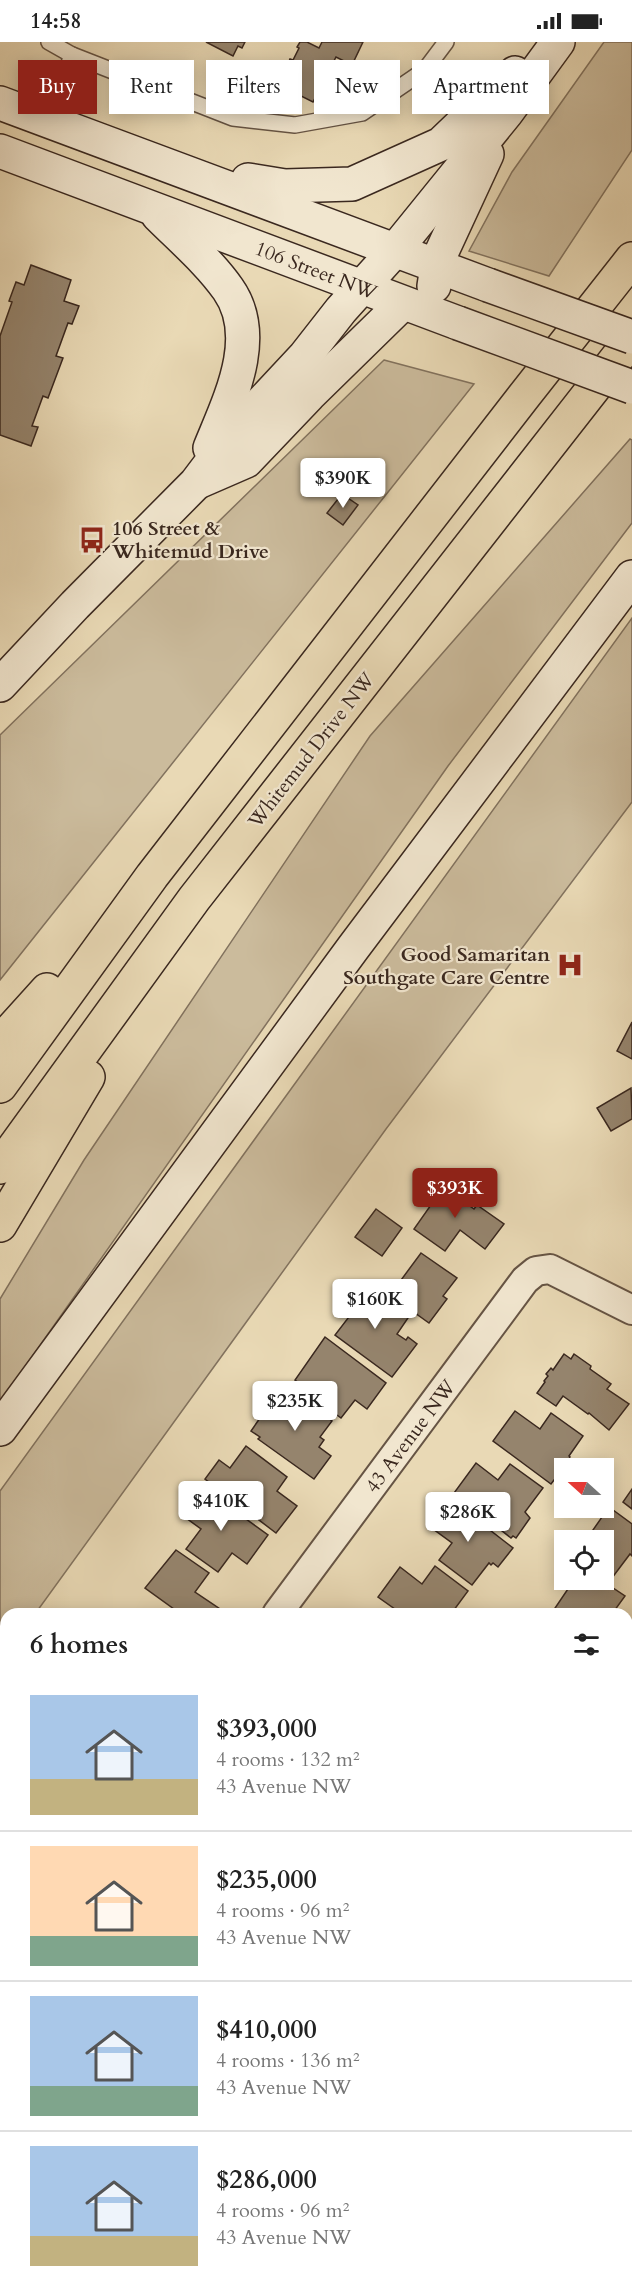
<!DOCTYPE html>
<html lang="en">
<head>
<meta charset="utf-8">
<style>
  :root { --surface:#fff; --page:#f6f6f6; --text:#222; --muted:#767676; --line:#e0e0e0; --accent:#8f2418 }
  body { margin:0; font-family:Cardo,serif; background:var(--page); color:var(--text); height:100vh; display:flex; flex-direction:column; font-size:22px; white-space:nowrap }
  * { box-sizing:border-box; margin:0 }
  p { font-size:20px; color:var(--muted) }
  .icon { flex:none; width:33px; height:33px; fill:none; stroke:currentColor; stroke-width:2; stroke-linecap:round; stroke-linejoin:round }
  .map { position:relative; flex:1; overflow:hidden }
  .drawer { position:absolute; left:0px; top:1566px; width:633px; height:686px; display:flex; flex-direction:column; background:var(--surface); border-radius:18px 18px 0 0; box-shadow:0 3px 15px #0003 }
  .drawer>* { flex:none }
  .top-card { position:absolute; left:18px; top:18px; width:597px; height:54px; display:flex; gap:12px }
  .needle { width:39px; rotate:291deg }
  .buttons { position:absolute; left:554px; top:1416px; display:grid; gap:12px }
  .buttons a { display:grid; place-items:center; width:60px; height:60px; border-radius:0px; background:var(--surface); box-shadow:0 3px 15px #0003; font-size:30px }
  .price { position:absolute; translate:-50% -51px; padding:0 14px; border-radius:6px; background:#fff; color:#222; font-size:20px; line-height:39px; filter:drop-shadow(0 2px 3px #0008) }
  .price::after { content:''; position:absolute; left:50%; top:36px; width:18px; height:14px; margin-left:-9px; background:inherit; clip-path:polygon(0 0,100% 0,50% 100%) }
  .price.selected { background:var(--accent); color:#fff }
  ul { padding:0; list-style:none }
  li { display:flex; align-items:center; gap:18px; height:150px; padding:0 30px }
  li+li { border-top:2px solid var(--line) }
  li span { display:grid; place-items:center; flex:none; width:168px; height:120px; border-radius:0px; color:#555 }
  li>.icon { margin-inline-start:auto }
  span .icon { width:72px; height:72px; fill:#fffc; stroke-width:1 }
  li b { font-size:26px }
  h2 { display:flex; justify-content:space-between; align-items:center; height:72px; padding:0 30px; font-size:26px }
  .pill { padding:0 21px; border-radius:0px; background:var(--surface); box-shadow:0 3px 15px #0003; font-size:21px; line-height:54px }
  .pill.selected { background:var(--accent); color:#fff }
  .status { display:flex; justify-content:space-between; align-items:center; height:42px; padding:0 30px; background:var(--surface); direction:ltr }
  .status svg { height:16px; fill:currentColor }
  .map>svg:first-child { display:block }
  .green { fill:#cbbb9c; stroke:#82725e; stroke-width:1.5 }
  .building { fill:#95846d; stroke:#3a281f; stroke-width:1.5 }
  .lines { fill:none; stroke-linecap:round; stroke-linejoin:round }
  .lane-casing { stroke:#665444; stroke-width:18 }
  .street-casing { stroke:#665444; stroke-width:32 }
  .secondary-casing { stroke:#3a281f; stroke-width:36 }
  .highway-casing { stroke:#3a281f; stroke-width:36 }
  .lane { stroke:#f1e6cf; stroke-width:15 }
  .street { stroke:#f1e6cf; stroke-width:28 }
  .secondary { stroke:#f1e6cf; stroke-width:33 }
  .highway { stroke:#e9d9b5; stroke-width:33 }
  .secondary-bridge-casing { stroke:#3a281f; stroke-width:36; stroke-linecap:butt }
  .secondary-bridge { stroke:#f1e6cf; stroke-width:33 }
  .labels { text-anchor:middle; stroke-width:4.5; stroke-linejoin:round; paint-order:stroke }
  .street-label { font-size:20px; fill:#3a281f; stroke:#f1e6cf }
  .poi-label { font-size:20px; font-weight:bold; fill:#3a281f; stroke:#f1e6cf; text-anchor:start }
</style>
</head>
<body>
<div class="status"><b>14:58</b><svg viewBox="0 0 49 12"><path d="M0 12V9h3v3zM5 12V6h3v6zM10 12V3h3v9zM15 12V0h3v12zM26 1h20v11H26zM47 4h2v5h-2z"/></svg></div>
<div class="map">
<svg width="632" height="2251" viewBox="0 0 632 2251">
  <rect width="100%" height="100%" fill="#e9d9b5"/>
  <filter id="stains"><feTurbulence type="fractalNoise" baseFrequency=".00333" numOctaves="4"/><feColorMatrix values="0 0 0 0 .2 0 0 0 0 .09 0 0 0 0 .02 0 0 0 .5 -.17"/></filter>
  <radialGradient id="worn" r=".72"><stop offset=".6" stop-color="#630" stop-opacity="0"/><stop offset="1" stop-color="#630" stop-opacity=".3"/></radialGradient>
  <g class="green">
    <polygon points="604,0 632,0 632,108 549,234 469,209 512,130"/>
    <polygon points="384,318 474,342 0,938 0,693"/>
    <polygon points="630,397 632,398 632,481 448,724 0,1360 0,1257 84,1118 370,694"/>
    <polygon points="632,576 632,760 386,1087 35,1572 6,1572 6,1625 0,1639 0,1449"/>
  </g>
  <g class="building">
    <polygon points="206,0 245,0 242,6 238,4 233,14"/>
    <polygon points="300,0 307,0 319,6 322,0 363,0 352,23 336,15 313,60 279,43 290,17 293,18 299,6 297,5"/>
    <polygon points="31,223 71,238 64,259 79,264 72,282 68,281 56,314 63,316 48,356 43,354 32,384 38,385 31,404 0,393 0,294 12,260 9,259 16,240 24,243"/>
    <polygon points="342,452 358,463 343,483 327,471"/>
    <polygon points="632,980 632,1017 617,1009"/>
    <polygon points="631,1046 632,1077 611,1089 597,1066"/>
    <polygon points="433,1133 445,1143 444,1145 474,1167 477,1163 504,1182 485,1207 460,1188 445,1209 414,1187 438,1153 425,1144"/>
    <polygon points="376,1167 402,1186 382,1214 355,1195"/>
    <polygon points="421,1211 457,1236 443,1254 447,1257 429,1281 390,1253"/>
    <polygon points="359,1240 408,1276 397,1292 406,1298 408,1295 417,1302 392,1335 335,1293 352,1271 342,1264"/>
    <polygon points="325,1295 386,1341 367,1367 355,1358 341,1376 309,1352 311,1350 295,1338"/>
    <polygon points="564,1312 571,1317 574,1312 591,1324 590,1327 611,1342 607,1347 629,1362 609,1388 589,1371 588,1372 563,1354 556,1364 537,1351 545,1340 544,1339 548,1334 546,1332 551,1326 553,1328"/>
    <polygon points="283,1343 332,1379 320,1395 324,1398 319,1405 331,1414 314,1437 258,1397 260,1395 251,1389"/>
    <polygon points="515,1369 540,1387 551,1371 583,1394 569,1414 570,1415 566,1422 572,1426 564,1426 564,1437 560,1442 554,1438 551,1442 493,1399"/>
    <polygon points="246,1404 287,1435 277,1449 297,1464 276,1491 205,1437 219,1418 230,1426"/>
    <polygon points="476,1421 498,1438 510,1422 543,1446 525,1470 530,1476 516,1496 513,1494 511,1496 454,1451"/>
    <polygon points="202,1445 268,1493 247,1522 232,1511 218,1530 186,1507 201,1487 182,1473"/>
    <polygon points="632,1447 632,1467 623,1460"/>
    <polygon points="450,1457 513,1506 498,1525 493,1521 491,1523 489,1521 472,1543 439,1518 452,1501 429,1484"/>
    <polygon points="609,1465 632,1482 632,1514 630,1512 612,1536 603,1529 603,1498 586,1498"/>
    <polygon points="176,1508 209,1531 195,1550 220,1567 216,1572 177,1572 178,1570 145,1546"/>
    <polygon points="435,1524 468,1549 451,1572 402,1572 378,1555 400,1525 422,1542"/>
    <polygon points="574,1538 601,1538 625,1554 612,1572 551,1572"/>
    <polygon points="629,1778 632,1779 632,1816 627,1814 627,1785"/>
    <polygon points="0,1831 6,1834 6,1871 0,1868"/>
    <polygon points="627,1854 632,1855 632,1912 627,1910"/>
    <polygon points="0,1871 6,1873 6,1918 0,1916"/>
    <polygon points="6,1921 6,1941 0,1939"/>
    <polygon points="627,1923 632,1923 632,1977 627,1976"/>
    <polygon points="0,1953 6,1956 6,1992 0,2006"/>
    <polygon points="627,1985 632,1985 632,2023 627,2022"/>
    <polygon points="632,2053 632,2109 627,2109 627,2054"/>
    <polygon points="627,2115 632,2115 632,2143 628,2143 630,2165 627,2165"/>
    <polygon points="632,2203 632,2251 608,2251 607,2246 627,2246 627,2204"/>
    <polygon points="417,2246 459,2246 460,2251 418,2251"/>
  </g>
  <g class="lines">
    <g class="lane-casing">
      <g id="lane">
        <polyline points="49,0 72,13"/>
        <polyline points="48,79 72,13 233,76 295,83 362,71 425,28 446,0"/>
      </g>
    </g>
    <g class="street-casing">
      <g id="street">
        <polyline points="277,1572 525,1238 536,1229 550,1227 632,1268"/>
        <polyline points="627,1652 632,1644"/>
        <polyline points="0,2136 6,2122"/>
        <polyline points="548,2246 550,2251"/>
      </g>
    </g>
    <g class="secondary-casing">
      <g id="secondary">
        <polyline points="0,61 488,243"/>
        <polyline points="0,109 458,281"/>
        <polyline points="248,138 285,144 352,142 441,102 515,31"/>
        <path d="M158,173C182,197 209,220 228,247C262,295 229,359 210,406"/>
        <polyline points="434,244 438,218 487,112"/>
        <polyline points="200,439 246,419 309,353 402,262"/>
        <polyline points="0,643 75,563 196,441 236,388 305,314 341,268 396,207 507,70 558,0"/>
        <polyline points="0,1387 353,906 632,535"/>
      </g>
    </g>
    <g class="highway-casing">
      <g id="highway">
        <polyline points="0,1000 47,948"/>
        <polyline points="0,1044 152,834 524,354 632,217"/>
        <polyline points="0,1125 194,857 632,297"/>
        <polyline points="0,1183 88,1035"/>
      </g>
    </g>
    <use href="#lane" class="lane"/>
    <use href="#street" class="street"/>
    <use href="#secondary" class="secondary"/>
    <use href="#highway" class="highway"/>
    <g class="secondary-bridge-casing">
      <g id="secondary-bridge">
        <polyline points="488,243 632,295"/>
        <polyline points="458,281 632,345"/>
      </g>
    </g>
    <use href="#secondary-bridge" class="secondary-bridge"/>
  </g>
  <defs>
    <g id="bus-bare" transform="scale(2.07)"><path d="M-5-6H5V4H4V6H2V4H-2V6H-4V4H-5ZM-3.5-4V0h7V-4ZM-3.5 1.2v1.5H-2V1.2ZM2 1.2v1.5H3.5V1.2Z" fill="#8f2418" stroke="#f1e6cf" stroke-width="2.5" paint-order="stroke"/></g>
    <g id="hospital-bare" transform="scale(2.07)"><path d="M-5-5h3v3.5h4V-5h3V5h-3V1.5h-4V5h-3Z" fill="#8f2418" stroke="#f1e6cf" stroke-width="2.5" paint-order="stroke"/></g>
  </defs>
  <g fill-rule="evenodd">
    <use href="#bus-bare" x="92" y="498"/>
    <use href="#hospital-bare" x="570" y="923"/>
  </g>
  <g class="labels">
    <g class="street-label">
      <text transform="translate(316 228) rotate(21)" y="7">106 Street NW</text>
      <text transform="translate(311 708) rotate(-52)" y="7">Whitemud Drive NW</text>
      <text transform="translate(410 1394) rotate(-53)" y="7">43 Avenue NW</text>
    </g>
    <g class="poi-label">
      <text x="112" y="493">106 Street &amp;<tspan x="112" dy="23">Whitemud Drive</tspan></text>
      <text x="550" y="919" text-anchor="end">Good Samaritan<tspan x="550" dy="23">Southgate Care Centre</tspan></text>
    </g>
  </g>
  <rect width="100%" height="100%" filter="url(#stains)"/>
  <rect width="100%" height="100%" fill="url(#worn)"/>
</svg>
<div class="buttons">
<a><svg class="needle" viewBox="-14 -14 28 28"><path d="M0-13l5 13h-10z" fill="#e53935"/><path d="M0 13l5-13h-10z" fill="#767676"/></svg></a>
<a><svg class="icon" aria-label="locate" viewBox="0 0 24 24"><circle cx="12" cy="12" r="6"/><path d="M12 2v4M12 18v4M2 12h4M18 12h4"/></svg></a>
</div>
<b class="price" style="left:343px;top:467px">$390K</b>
<b class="price selected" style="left:455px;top:1177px">$393K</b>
<b class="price" style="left:375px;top:1288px">$160K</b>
<b class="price" style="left:295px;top:1390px">$235K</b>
<b class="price" style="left:221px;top:1490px">$410K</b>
<b class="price" style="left:468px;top:1501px">$286K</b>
<div class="top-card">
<a class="pill selected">Buy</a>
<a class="pill">Rent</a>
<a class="pill">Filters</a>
<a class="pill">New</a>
<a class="pill">Apartment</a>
</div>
<section class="drawer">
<h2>6 homes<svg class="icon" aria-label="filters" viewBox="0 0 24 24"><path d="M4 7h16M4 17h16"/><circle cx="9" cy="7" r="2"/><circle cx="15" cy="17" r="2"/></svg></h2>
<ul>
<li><span style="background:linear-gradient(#a9c7e8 70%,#c2b280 0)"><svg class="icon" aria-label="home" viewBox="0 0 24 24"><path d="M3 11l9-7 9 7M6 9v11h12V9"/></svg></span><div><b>$393,000</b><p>4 rooms · 132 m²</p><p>43 Avenue NW</p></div></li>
<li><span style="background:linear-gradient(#ffd9b3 75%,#7fa58c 0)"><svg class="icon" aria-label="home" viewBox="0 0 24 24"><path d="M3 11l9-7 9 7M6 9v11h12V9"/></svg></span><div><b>$235,000</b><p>4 rooms · 96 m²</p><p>43 Avenue NW</p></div></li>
<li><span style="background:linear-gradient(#a9c7e8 75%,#7fa58c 0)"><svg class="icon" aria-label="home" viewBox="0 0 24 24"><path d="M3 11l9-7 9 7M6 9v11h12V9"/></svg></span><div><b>$410,000</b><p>4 rooms · 136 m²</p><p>43 Avenue NW</p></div></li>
<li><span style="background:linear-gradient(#a9c7e8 75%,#c2b280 0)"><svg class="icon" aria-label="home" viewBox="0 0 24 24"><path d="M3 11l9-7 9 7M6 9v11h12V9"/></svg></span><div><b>$286,000</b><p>4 rooms · 96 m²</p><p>43 Avenue NW</p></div></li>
</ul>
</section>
</div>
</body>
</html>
